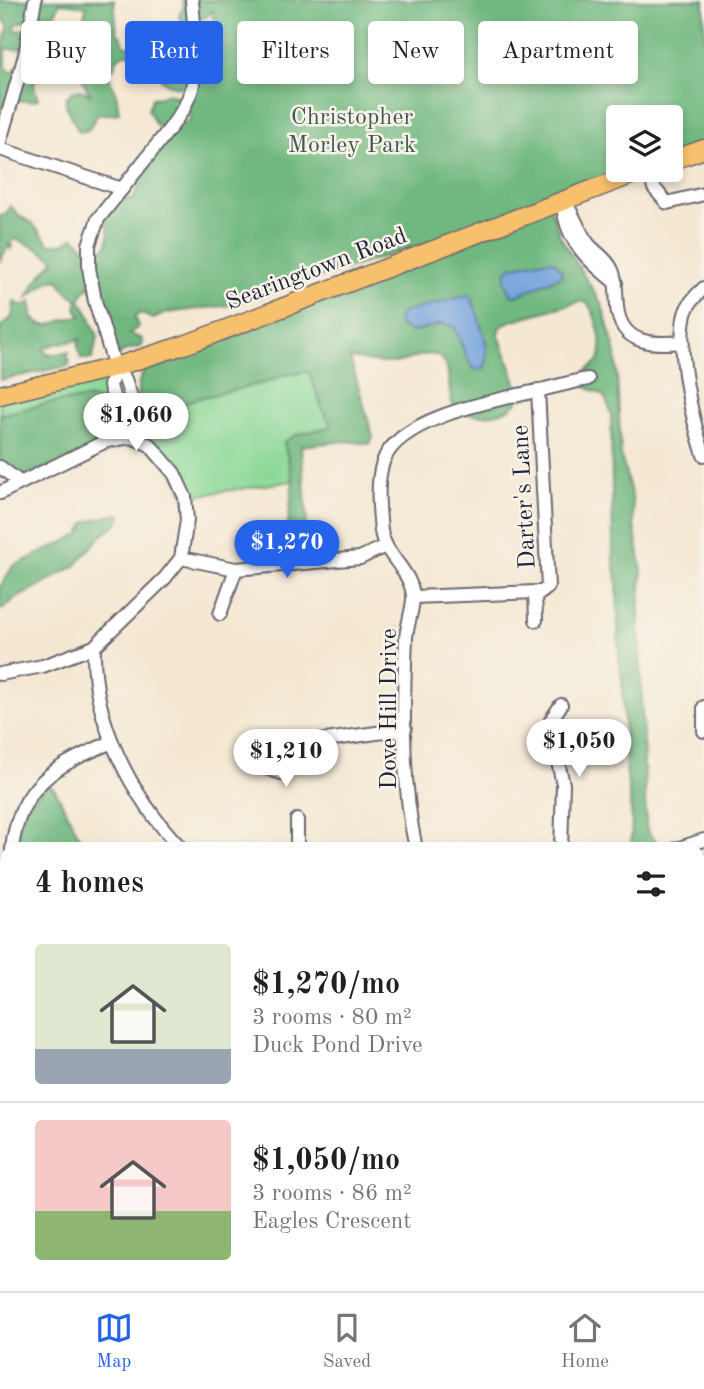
<!DOCTYPE html>
<html lang="en">
<head>
<meta charset="utf-8">
<style>
  :root { --surface:#fff; --page:#f6f6f6; --text:#202124; --muted:#757577; --line:#e0e0e0; --accent:#2563eb }
  body { margin:0; font-family:"Old Standard TT",serif; background:var(--page); color:var(--text); height:100vh; display:flex; flex-direction:column; font-size:26px; white-space:nowrap }
  * { box-sizing:border-box; margin:0 }
  p { font-size:23px; color:var(--muted) }
  .icon { flex:none; width:38px; height:38px; fill:none; stroke:currentColor; stroke-width:2; stroke-linecap:round; stroke-linejoin:round }
  .map { position:relative; flex:1; overflow:hidden }
  .details { position:absolute; left:0px; top:842px; width:705px; height:450px; display:flex; flex-direction:column; background:var(--surface); border-radius:21px 21px 0 0; box-shadow:0 4px 10px #0003 }
  .details>* { flex:none }
  .top-card { position:absolute; left:21px; top:21px; width:663px; height:63px; display:flex; gap:14px }
  .buttons { position:absolute; left:606px; top:105px; display:grid; gap:14px }
  .buttons a { display:grid; place-items:center; width:77px; height:77px; border-radius:7px; background:var(--surface); box-shadow:0 4px 10px #0003; font-size:35px }
  .price { position:absolute; translate:-50% -60px; padding:0 16px; border-radius:24px; background:#fff; color:#222; font-size:23px; line-height:46px; filter:drop-shadow(0 2px 4px #0008) }
  .price::after { content:''; position:absolute; left:50%; top:42px; width:21px; height:16px; margin-left:-10px; background:inherit; clip-path:polygon(0 0,100% 0,50% 100%) }
  .price.on { background:var(--accent); color:#fff }
  ul { padding:0; list-style:none }
  li { display:flex; align-items:center; gap:21px; height:175px; padding:0 35px }
  li+li { border-top:2px solid var(--line) }
  li span { display:grid; place-items:center; flex:none; width:196px; height:140px; border-radius:7px; color:#555 }
  li>.icon { margin-inline-start:auto }
  span .icon { width:84px; height:84px; fill:#fffc; stroke-width:1 }
  li b { font-size:30px }
  h2 { display:flex; justify-content:space-between; align-items:center; height:84px; padding:0 35px; font-size:30px }
  .tag { padding:0 24px; border-radius:7px; background:var(--surface); box-shadow:0 4px 10px #0003; font-size:24px; line-height:63px }
  .tag.on { background:var(--accent); color:#fff }
  .tab-bar { display:flex; justify-content:space-around; align-items:center; height:98px; border-top:2px solid var(--line); background:var(--surface); font-size:19px; color:var(--muted) }
  .tab-bar a { display:grid; justify-items:center; gap:4px }
  .tab-bar .on { color:var(--accent) }
  .map>svg:first-child { display:block }
  .green { fill:#8ad896; stroke:#567d68; stroke-width:2 }
  .forest { fill:#6fb87f; stroke:#486d5d; stroke-width:2 }
  .water { fill:#74a3dd; stroke:#4b628c; stroke-width:2 }
  .lines { fill:none; stroke-linecap:round; stroke-linejoin:round }
  .minor-casing { stroke:#6c6770; stroke-width:16 }
  .primary-casing { stroke:#6c6770; stroke-width:21 }
  .minor { stroke:#fff; stroke-width:12 }
  .primary { stroke:#f7c06c; stroke-width:18 }
  .labels { text-anchor:middle; stroke-width:5; stroke-linejoin:round; paint-order:stroke }
  .park-label { font-size:24px; fill:#415956; stroke:#f7f3e8 }
  .street-label { font-size:24px; fill:#22223b; stroke:#f7f3e8 }
</style>
</head>
<body>
<div class="map">
<svg width="704" height="1291" viewBox="0 0 704 1291">
  <rect width="100%" height="100%" fill="#f7f3e8"/>
  <filter id="ink" filterUnits="userSpaceOnUse"><feTurbulence type="fractalNoise" baseFrequency=".0143" numOctaves="2"/><feDisplacementMap in="SourceGraphic" scale="14" xChannelSelector="R" yChannelSelector="G"/><feConvolveMatrix kernelMatrix="1 2 1 2 8 2 1 2 1" color-interpolation-filters="sRGB"/></filter>
  <filter id="wash" filterUnits="userSpaceOnUse"><feTurbulence type="fractalNoise" baseFrequency=".00686" numOctaves="4" result="noise"/><feDisplacementMap in="SourceGraphic" scale="28" xChannelSelector="R" yChannelSelector="G"/><feGaussianBlur stdDeviation="1.57" result="paint"/><feColorMatrix in="noise" values="0 0 0 0 0 0 0 0 0 0 0 0 0 0 0 0 0 1.4 0 .05"/><feComposite in="paint" operator="in"/></filter>
  <g filter="url(#wash)">
    <rect width="100%" height="100%" fill="#f5e8d3"/>
    <g class="green">
      <polygon points="310,366 332,427 284,442 293,481 185,497 174,473 137,438 191,400"/>
      <polygon points="85,378 110,386 122,425 93,398 49,403 0,415 0,395"/>
    </g>
    <g class="forest">
      <path d="M0,0H114L117,33L121,36L124,45L148,53L150,57H154L156,49L162,44L184,41L183,34L188,31L191,34L186,54L191,55L201,36L203,24L210,23L213,25V11L204,18H196L187,22L181,20L179,16L184,6L182,0H704V149L670,161V117H618V170H644L550,205L560,236L602,305L616,354L621,456L632,497L634,526L642,572L639,617L646,825L648,833L656,841C649,850 642,849 632,849L631,847L632,820L626,767L622,677L619,660L617,579L613,557L611,414C603,384 599,399 584,384L585,372C589,368 595,365 598,361C606,349 596,311 586,302H578L510,321L500,328L498,333L521,396C509,418 473,419 454,408C447,394 451,370 444,361C432,345 408,362 393,363C379,364 363,360 350,358L373,437L370,444L347,441L301,446L307,518L302,554L295,559L288,555L287,533L293,481L284,442L296,435L332,426L323,411L309,372L284,375L268,382L191,400L137,438L131,437L23,476L1,462L0,457V415L49,403L93,398L103,404L132,436L139,382L147,363L533,210L230,305L166,313L153,319L140,313L135,317L138,327L129,334L142,339V346L124,351L119,356H115L90,285L83,293L80,301C90,311 91,324 98,336L92,359H81L78,346L80,339C67,344 53,341 43,350L49,355L69,352L67,356L70,361L68,366L0,380V327L12,317L14,302L23,306L31,302L32,317C43,330 50,325 64,320C69,318 76,318 81,316L76,308L78,300L66,291L58,279L48,282L27,298C34,282 44,272 55,260L36,248L16,239L13,240L11,249L9,245L0,261V215H6L10,206L21,217L32,223L49,244H63L74,237L93,256L107,246L109,234L106,215L116,199H134L139,184L137,173L163,129L156,125L148,110L152,98L161,97L167,93L186,100L176,125L190,121L186,89C177,86 167,86 161,79L163,67C156,60 128,47 118,58C116,61 115,65 113,69L106,71L116,93L119,112L114,114H98L88,130L79,132L66,106V98C74,88 80,89 90,94L82,79L83,76L93,69L86,46L107,33L110,24L100,19L96,23H86L84,15L87,6L60,3L55,14L43,15L39,13L42,4L38,0L27,20L15,25L16,31L26,30L28,44L19,49H6V68L13,73L17,66L33,55C38,42 35,16 57,26L55,32L51,34L55,41L65,44L73,42L75,46L69,51H59L51,63L45,62L39,57L34,87L38,99C23,105 15,94 0,109C0,90 0,40 9,27L0,14Z"/>
      <polygon points="116,514 121,515 118,523 100,537 75,566 12,601 2,610 0,606 0,587 13,566 79,535 86,522"/>
      <path d="M48,784L55,790L86,849H76V846C53,839 37,849 15,849L18,814Z"/>
      <polygon points="698,855 704,857 704,1011 698,1008"/>
      <polygon points="0,930 7,930 7,1013 0,1012"/>
    </g>
    <g class="water">
      <polygon points="538,261 554,261 562,271 561,276 516,296 511,295 505,280 507,271 511,267"/>
      <path d="M468,295L472,298C477,316 495,353 483,369H474C464,358 462,340 454,327L443,324L411,332L400,326L398,318L405,312Z"/>
    </g>
  </g>
  <g filter="url(#ink)">
    <g class="lines">
      <g class="minor-casing">
        <g id="minor">
          <polyline points="0,141 25,55 35,0"/>
          <polyline points="0,149 122,189"/>
          <polyline points="649,170 654,188 667,203 704,194"/>
          <path d="M616,283C588,261 563,238 563,200C575,214 578,233 590,246C598,254 607,259 612,270C617,281 616,294 617,307C621,345 653,345 683,342"/>
          <path d="M704,288C696,295 688,303 685,314C676,351 692,419 704,455"/>
          <polyline points="115,367 110,386 121,422 131,437 137,429 138,418 125,379 115,367 95,301 89,268 89,245 98,219 171,127 184,108 192,89 197,57 192,0"/>
          <polyline points="0,467 21,483"/>
          <path d="M0,493L106,441L131,437L150,445L174,473L185,497L187,520L181,558L165,578L94,647C92,721 131,797 182,849"/>
          <polyline points="181,558 236,569 360,558 385,546"/>
          <polyline points="535,592 536,620"/>
          <polyline points="414,597 535,592 542,592 548,587 538,390"/>
          <polyline points="220,614 236,569"/>
          <polyline points="0,674 43,666 94,647"/>
          <polyline points="704,707 704,731"/>
          <polyline points="263,754 269,769 281,773 290,766 290,745"/>
          <polyline points="250,759 290,745 405,729"/>
          <path d="M12,849C19,784 57,765 112,742"/>
          <polyline points="297,849 297,820"/>
          <path d="M416,849C401,780 403,707 406,638C407,625 414,605 413,596C411,570 384,555 381,531C379,510 376,482 383,462C398,417 496,400 537,391C554,387 570,382 588,379"/>
          <polyline points="561,849 563,784 558,762 548,736 551,720 561,705"/>
          <polyline points="676,849 704,840"/>
          <polyline points="0,903 7,886"/>
          <polyline points="698,970 704,971"/>
          <polyline points="0,1061 7,1061"/>
          <polyline points="7,1150 7,1159"/>
          <polyline points="698,1161 704,1168"/>
          <polyline points="396,1284 396,1291"/>
          <polyline points="70,1291 72,1284"/>
          <polyline points="231,1291 232,1284"/>
          <polyline points="562,1291 562,1284"/>
        </g>
      </g>
      <g class="primary-casing">
        <g id="primary">
          <polyline points="670,161 704,149"/>
          <polyline points="0,395 115,367 187,344 644,170"/>
        </g>
      </g>
      <use href="#minor" class="minor"/>
      <use href="#primary" class="primary"/>
    </g>
  </g>
  <g class="labels">
    <g class="park-label">
      <text x="352" y="124">Christopher<tspan x="352" dy="28">Morley Park</tspan></text>
    </g>
    <g class="street-label">
      <text transform="translate(316 268) rotate(-21)" y="8">Searingtown Road</text>
      <text transform="translate(523 497) rotate(-93)" y="8">Darter's Lane</text>
      <text transform="translate(388 709) rotate(-90)" y="8">Dove Hill Drive</text>
    </g>
  </g>
</svg>
<div class="buttons">
<a><svg class="icon" aria-label="layers" viewBox="0 0 24 24"><path d="M12 4l9 5-9 5-9-5zM3 14l9 5 9-5"/></svg></a>
</div>
<b class="price" style="left:136px;top:453px">$1,060</b>
<b class="price on" style="left:287px;top:580px">$1,270</b>
<b class="price" style="left:579px;top:779px">$1,050</b>
<b class="price" style="left:286px;top:789px">$1,210</b>
<div class="top-card">
<a class="tag">Buy</a>
<a class="tag on">Rent</a>
<a class="tag">Filters</a>
<a class="tag">New</a>
<a class="tag">Apartment</a>
</div>
<section class="details">
<h2>4 homes<svg class="icon" aria-label="filters" viewBox="0 0 24 24"><path d="M4 7h16M4 17h16"/><circle cx="9" cy="7" r="2"/><circle cx="15" cy="17" r="2"/></svg></h2>
<ul>
<li><span style="background:linear-gradient(#dfe7d0 75%,#9aa5b1 0)"><svg class="icon" aria-label="home" viewBox="0 0 24 24"><path d="M3 11l9-7 9 7M6 9v11h12V9"/></svg></span><div><b>$1,270/mo</b><p>3 rooms · 80 m²</p><p>Duck Pond Drive</p></div></li>
<li><span style="background:linear-gradient(#f6c9c9 65%,#8fb573 0)"><svg class="icon" aria-label="home" viewBox="0 0 24 24"><path d="M3 11l9-7 9 7M6 9v11h12V9"/></svg></span><div><b>$1,050/mo</b><p>3 rooms · 86 m²</p><p>Eagles Crescent</p></div></li>
</ul>
</section>
</div>
<nav class="tab-bar">
<a class="on"><svg class="icon" aria-label="map" viewBox="0 0 24 24"><path d="M3 6l6-2 6 2 6-2v14l-6 2-6-2-6 2zM9 4v14M15 6v14"/></svg>Map</a>
<a><svg class="icon" aria-label="saved" viewBox="0 0 24 24"><path d="M7 4h10v16l-5-4-5 4z"/></svg>Saved</a>
<a><svg class="icon" aria-label="home" viewBox="0 0 24 24"><path d="M3 11l9-7 9 7M6 9v11h12V9"/></svg>Home</a>
</nav>
</body>
</html>
